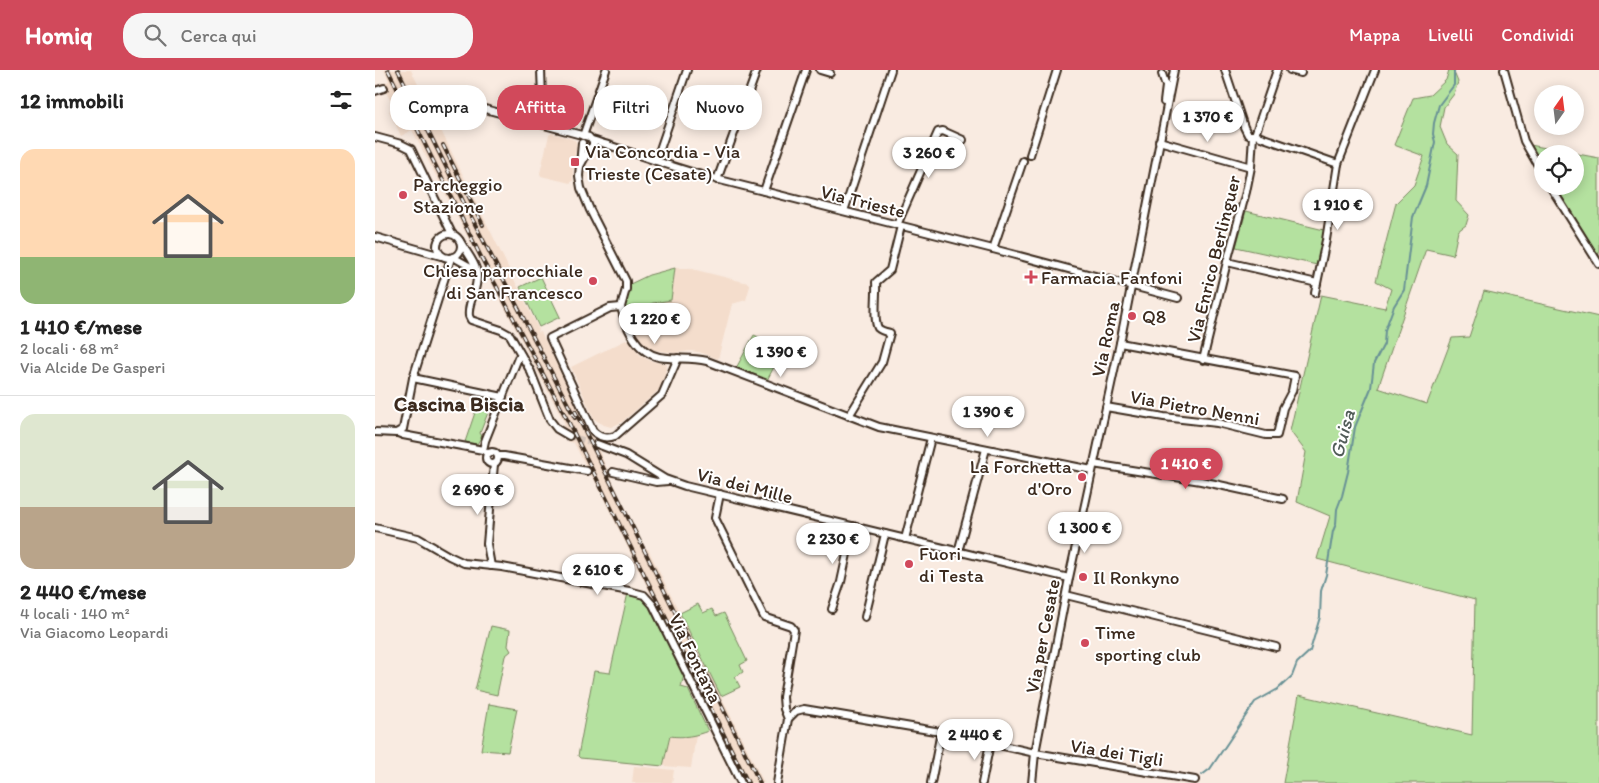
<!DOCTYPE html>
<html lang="it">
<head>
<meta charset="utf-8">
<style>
  :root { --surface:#fff; --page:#f6f6f6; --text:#222; --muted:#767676; --line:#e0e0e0; --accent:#d1495b }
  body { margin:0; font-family:Itim,sans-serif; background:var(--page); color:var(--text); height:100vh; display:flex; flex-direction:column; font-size:19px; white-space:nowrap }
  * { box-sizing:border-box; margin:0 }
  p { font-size:16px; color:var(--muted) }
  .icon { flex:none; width:28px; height:28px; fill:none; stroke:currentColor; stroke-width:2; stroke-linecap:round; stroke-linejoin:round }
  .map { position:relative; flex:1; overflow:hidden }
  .details { display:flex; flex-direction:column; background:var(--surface); width:375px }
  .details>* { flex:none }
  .banner { position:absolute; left:15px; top:15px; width:475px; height:45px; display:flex; gap:10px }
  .needle { width:32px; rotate:14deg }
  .fabs { position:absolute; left:1159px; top:15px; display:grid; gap:10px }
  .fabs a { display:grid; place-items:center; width:50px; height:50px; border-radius:50%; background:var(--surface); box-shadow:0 2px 12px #0003; font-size:25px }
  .price { position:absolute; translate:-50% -42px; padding:0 11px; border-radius:18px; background:#fff; color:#222; font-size:16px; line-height:32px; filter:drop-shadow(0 1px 2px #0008) }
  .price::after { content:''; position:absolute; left:50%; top:30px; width:15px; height:11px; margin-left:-8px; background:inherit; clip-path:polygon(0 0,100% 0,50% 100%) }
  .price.current { background:var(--accent); color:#fff }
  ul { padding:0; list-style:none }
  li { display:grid; align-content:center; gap:10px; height:265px; padding:0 20px }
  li+li { border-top:1px solid var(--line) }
  li span { display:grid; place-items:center; height:155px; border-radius:15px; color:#555 }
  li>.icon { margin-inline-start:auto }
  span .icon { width:90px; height:90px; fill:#fffc; stroke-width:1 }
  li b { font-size:21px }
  h2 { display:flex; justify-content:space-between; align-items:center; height:60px; padding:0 20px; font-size:21px }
  .pill { padding:0 18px; border-radius:20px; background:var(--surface); box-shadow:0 2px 12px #0003; font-size:18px; line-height:45px }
  .pill.current { background:var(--accent); color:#fff }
  header { display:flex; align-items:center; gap:30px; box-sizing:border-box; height:70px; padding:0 25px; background:var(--accent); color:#fff }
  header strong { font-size:24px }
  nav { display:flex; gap:28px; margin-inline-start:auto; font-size:18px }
  .search { width:350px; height:45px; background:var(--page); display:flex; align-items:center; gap:12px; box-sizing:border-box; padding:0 18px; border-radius:20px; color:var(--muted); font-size:19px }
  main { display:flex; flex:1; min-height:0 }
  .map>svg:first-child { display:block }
  .built { fill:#f4ddcc }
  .green { fill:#b4e19f; stroke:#78865e }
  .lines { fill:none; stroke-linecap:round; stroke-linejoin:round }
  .stream { stroke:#689195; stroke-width:2 }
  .minor-tunnel { stroke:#d3c4ba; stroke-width:6; stroke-dasharray:6 3; stroke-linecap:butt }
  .minor-casing { stroke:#3b2a1e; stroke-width:10 }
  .minor { stroke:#fff; stroke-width:6 }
  .rail-casing { stroke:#3b2a1e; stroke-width:4 }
  .rail { stroke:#fff; stroke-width:2; stroke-dasharray:5.5; stroke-linecap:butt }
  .poi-dot { fill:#d1495b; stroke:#fff; stroke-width:2 }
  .labels { text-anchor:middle; stroke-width:4; stroke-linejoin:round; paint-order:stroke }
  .poi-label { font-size:19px; fill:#3b2a1e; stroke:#fff; text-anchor:start }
  .street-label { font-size:19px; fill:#3b2a1e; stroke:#fff }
  .water-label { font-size:20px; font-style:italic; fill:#525d59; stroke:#fff }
  .quarter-label { font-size:21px; font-weight:bold; fill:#3b2a1e; stroke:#fff }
</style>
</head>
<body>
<header>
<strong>Homiq</strong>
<div class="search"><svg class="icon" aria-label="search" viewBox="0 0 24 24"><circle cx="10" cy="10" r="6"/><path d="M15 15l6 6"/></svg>Cerca qui</div>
<nav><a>Mappa</a><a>Livelli</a><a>Condividi</a></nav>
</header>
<main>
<section class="details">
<h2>12 immobili<svg class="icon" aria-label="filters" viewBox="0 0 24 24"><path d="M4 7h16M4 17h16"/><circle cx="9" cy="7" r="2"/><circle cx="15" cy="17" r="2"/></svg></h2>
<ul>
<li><span style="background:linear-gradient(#ffd9b3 70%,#8fb573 0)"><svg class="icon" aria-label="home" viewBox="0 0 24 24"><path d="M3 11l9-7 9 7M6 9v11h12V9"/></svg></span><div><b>1 410 €/mese</b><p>2 locali · 68 m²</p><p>Via Alcide De Gasperi</p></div></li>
<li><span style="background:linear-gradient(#dfe7d0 60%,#b9a48a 0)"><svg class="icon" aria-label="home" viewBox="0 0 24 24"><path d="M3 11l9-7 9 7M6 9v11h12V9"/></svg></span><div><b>2 440 €/mese</b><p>4 locali · 140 m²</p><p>Via Giacomo Leopardi</p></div></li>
</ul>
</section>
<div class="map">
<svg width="1224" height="713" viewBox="0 0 1224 713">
  <rect width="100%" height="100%" fill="#f9ebe1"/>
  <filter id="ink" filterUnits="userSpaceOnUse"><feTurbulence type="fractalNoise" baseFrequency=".02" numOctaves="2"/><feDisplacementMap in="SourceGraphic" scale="10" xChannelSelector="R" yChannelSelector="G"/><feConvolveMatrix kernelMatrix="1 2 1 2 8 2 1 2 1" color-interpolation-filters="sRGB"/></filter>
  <g filter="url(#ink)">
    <g class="built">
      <polygon points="9,0 36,0 52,33 51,34 53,39 55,38 164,260 163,261 164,263 166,262 217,366 224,369 221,379 224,381 250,439 270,478 273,479 389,713 369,713 218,407 216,406 199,373 192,371 195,361 187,358 190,354 37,60 26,66 14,41 19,38 7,14 14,11"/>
      <polygon points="177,63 200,70 202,74 198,96 198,111 195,113 166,106 165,103 174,65"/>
      <polygon points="300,198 317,199 373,213 375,216 371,230 357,234 343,289 324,282 315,281 300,283 279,280 270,274 261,264 274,251 278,233 296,230"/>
      <polygon points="253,269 266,286 276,291 292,294 288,313 284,320 247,352 236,357 229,355 219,349 196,297"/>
      <polygon points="321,665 316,698 288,696 295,666 306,668"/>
      <polygon points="259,696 299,700 297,713 257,713"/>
    </g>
    <g class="green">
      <polygon points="1074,0 1078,0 1083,12 1079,24 1069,37 1065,57 1072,74 1083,84 1081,131 1094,145 1091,155 1083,161 1078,185 1051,179 1003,318 1052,334 1077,268 1094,267 1109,221 1224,247 1224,713 908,713 924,625 1097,665 1100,530 942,489 955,446 922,432 931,382 915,361 946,225 1010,238 1016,219 1001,211 1021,133 1039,115 1049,86 1019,75 1038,28 1055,25 1071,10"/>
      <polygon points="1155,75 1224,88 1224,187 1180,116 1200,116 1200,84 1168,84 1167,95"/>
      <polygon points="871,141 949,160 942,195 861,177"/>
      <polygon points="300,198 296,230 278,233 269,237 270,241 268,253 256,261 248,240 253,215 274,205"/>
      <polygon points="166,207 185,247 164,257 145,217"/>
      <polygon points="379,265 409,278 390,314 359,302"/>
      <polygon points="106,325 119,329 121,333 116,335 105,363 107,366 102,374 90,372"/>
      <path d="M253,523C264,525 271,532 277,540L309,605L306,617L313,619L333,661C320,666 309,668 295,666L288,696L205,688L203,686L219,601L235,603Z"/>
      <polygon points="323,534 328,543 337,539 341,546 349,543 372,591 365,595 368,602 360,607 365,617 346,626 305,543"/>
      <polygon points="116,556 135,560 133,576 136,581 130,586 122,625 100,620"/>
      <polygon points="114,634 142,639 133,682 106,680"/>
    </g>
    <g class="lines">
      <polyline class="stream" points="827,705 835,699 880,632 903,619 917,606 922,593 935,581 945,547 946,521 951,505 958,461 961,454 962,439 967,426 973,402 980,357 996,318 999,293 1009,274 1010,260 1019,236 1029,220 1038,147 1051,116 1060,72 1058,64 1059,53 1064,35 1079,15 1079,0"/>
      <polyline class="minor-tunnel" points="194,366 222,374"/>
      <g class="minor-casing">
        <g id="minor">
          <polyline points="166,0 168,54"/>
          <polyline points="445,0 455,3"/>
          <polyline points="850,0 869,57 873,65 880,65 963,94"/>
          <polyline points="915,0 926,3"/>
          <polyline points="1129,0 1149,71 1168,104"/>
          <polyline points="787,4 791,16 789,32"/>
          <polyline points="0,21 9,18"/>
          <polyline points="69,28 214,67 218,72 218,76 215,78 205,96"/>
          <polyline points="880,65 902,0"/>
          <polyline points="208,66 231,0"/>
          <polyline points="0,67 26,74 36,79 77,164"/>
          <path d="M217,70C257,82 296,97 337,108L618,179L803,228"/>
          <polyline points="784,71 876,97"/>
          <polyline points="207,73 204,106 206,118 215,140 251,211 251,219 246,237"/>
          <polyline points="655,85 682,0"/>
          <polyline points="281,91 312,0"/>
          <polyline points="342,110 382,0"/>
          <polyline points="1175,116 1224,194"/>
          <polyline points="389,121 431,0"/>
          <polyline points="469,141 516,0"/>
          <polyline points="522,155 563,62 568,61 588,70"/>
          <circle cx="74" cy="176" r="12"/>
          <polyline points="0,167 66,186"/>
          <path d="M85,171C98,193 107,197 99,223C96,230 93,238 94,246L96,250L126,260L135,265L156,302L175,350L182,359L194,366"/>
          <polyline points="618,179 648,91"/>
          <polyline points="78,187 101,200"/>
          <polyline points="852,192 942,213"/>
          <polyline points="940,223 951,170 963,94 1000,0"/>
          <path d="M246,237C252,261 264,288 293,288C307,289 318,288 332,291L504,357L717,400"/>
          <path d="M246,237L235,238L175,268L218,361C224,367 232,369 240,366L287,325L303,288"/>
          <polyline points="828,290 852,192 871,122 876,97 878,66"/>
          <polyline points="38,308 128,327"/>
          <polyline points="731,337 789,347 842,353 891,365 902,365 908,338 917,321 920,306 745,273"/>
          <path d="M474,346L507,292L515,263C511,262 506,261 503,258C498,250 502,223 501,212L515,200L526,156"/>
          <polyline points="0,362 21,363 28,359 38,308 76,188"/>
          <polyline points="23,363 28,365 108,380"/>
          <polyline points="222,374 251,385 290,409 310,416 694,508"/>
          <circle cx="117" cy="388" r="6"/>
          <polyline points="113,384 108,380 110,371 143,288 146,285"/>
          <polyline points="123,386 129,386 212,401"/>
          <polyline points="718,394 826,411 908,429"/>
          <polyline points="238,402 281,412 293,411"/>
          <polyline points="345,424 340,448 389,547 416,556 419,560 408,627 409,639 413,649"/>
          <polyline points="0,458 43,468 74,486 89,493 127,497 254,521 269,525 278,535 366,713"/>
          <polyline points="530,469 556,368"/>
          <polyline points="583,482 611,379"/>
          <polyline points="116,496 112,474 119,394"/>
          <polyline points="691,525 901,577"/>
          <polyline points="457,539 466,512 478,456"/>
          <polyline points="490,547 510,464"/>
          <polyline points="402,713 413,649 421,641 429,639 566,662 660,683 820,710"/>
          <polyline points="556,713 566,662"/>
          <polyline points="607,713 615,673"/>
          <polyline points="657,713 660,683 694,508 745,273 799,0"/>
        </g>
      </g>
      <use href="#minor" class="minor"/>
      <g class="rail-casing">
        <g id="rail">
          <polyline points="13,0 107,189 194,353 373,713"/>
          <polyline points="23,0 88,131 200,348"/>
          <polyline points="68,75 108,155"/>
          <polyline points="200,341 385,713"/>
        </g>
      </g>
      <use href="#rail" class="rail"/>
    </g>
  </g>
  <g class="poi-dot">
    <rect x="195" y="87" width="10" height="10" rx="2.5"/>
    <circle cx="28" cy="125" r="5"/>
    <path d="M653.5 199.5h5v5h5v5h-5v5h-5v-5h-5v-5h5z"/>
    <circle cx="218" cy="211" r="5"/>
    <circle cx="757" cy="246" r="5"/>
    <circle cx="707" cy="407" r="5"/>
    <circle cx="534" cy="494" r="5"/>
    <circle cx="708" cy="507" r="5"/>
    <circle cx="710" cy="573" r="5"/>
  </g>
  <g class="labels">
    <g class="poi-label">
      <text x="210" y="88">Via Concordia - Via<tspan x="210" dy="22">Trieste (Cesate)</tspan></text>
      <text x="38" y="121">Parcheggio<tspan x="38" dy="22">Stazione</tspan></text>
      <text x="208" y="207" text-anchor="end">Chiesa parrocchiale<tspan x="208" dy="22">di San Francesco</tspan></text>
      <text x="666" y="214">Farmacia Fanfoni</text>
      <text x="767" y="253">Q8</text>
      <text x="697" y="403" text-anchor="end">La Forchetta<tspan x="697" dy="22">d'Oro</tspan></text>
      <text x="544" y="490">Fuori<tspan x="544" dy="22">di Testa</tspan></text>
      <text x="718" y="514">Il Ronkyno</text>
      <text x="720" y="569">Time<tspan x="720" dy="22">sporting club</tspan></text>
    </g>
    <g class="street-label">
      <text transform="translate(488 131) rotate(14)" y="7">Via Trieste</text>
      <text transform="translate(838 189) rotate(-76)" y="7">Via Enrico Berlinguer</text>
      <text transform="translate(730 269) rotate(-78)" y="7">Via Roma</text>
      <text transform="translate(820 337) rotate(10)" y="7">Via Pietro Nenni</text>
      <text transform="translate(370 415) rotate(14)" y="7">Via dei Mille</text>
      <text transform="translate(667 566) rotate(-79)" y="7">Via per Cesate</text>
      <text transform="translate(321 588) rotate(64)" y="7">Via Fontana</text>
      <text transform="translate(742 682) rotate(9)" y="7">Via dei Tigli</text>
    </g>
    <g class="water-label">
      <text transform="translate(967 364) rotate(-75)" y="7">Guisa</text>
    </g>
    <g class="quarter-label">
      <text x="84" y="341">Cascina Biscia</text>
    </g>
  </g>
</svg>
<div class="fabs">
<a><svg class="needle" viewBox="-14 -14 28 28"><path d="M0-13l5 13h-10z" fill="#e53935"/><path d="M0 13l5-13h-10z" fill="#767676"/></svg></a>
<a><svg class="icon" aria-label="locate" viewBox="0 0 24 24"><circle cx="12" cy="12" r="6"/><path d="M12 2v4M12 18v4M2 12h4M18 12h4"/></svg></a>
</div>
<b class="price" style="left:833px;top:73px">1 370 €</b>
<b class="price" style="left:554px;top:109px">3 260 €</b>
<b class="price" style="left:963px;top:161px">1 910 €</b>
<b class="price" style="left:280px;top:275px">1 220 €</b>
<b class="price" style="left:406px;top:308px">1 390 €</b>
<b class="price" style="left:613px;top:368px">1 390 €</b>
<b class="price current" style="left:811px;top:420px">1 410 €</b>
<b class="price" style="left:103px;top:446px">2 690 €</b>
<b class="price" style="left:710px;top:484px">1 300 €</b>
<b class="price" style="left:458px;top:495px">2 230 €</b>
<b class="price" style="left:223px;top:526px">2 610 €</b>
<b class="price" style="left:600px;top:691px">2 440 €</b>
<div class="banner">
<a class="pill">Compra</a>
<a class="pill current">Affitta</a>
<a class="pill">Filtri</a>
<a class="pill">Nuovo</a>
</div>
</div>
</main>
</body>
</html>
